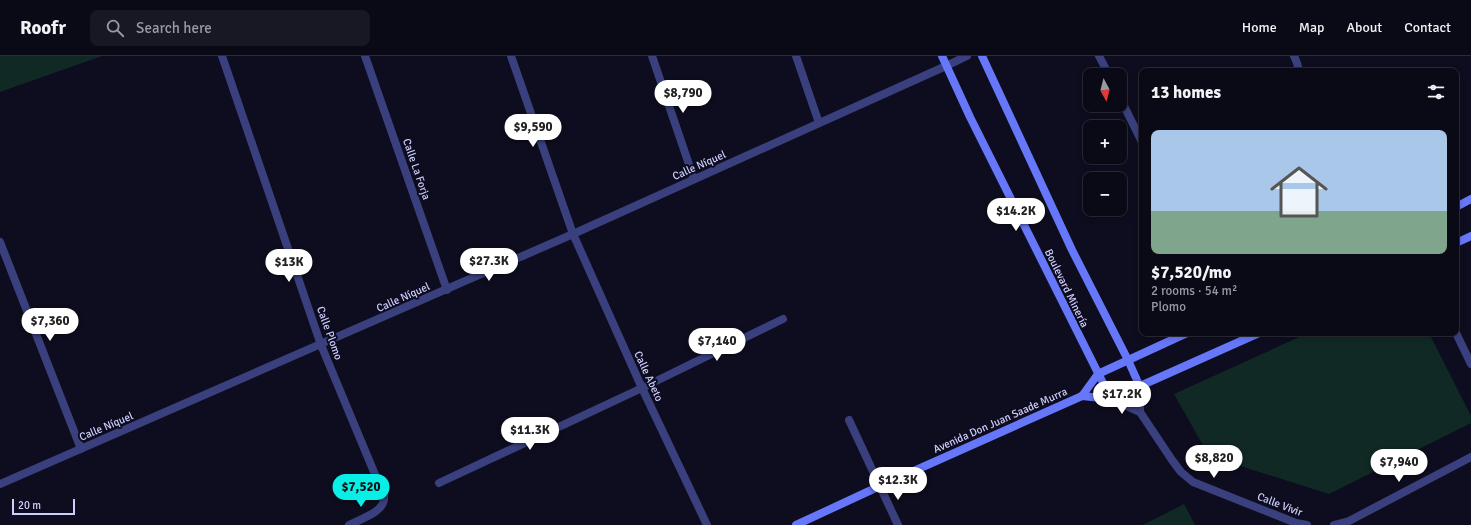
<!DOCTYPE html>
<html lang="en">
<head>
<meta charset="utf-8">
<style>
  :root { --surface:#0a0a17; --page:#181824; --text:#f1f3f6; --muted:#999aa1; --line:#2a2b36; --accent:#07efe7 }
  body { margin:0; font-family:Signika,sans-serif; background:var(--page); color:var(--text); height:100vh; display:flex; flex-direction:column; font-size:15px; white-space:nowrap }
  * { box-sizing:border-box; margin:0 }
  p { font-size:13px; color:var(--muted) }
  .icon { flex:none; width:22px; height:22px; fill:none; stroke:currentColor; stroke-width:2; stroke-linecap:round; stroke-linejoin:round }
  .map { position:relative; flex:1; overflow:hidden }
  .side { position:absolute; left:1139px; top:12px; width:320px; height:268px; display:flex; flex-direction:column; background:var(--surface); border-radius:8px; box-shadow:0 2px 6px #0003,0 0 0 1px var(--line) }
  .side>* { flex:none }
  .needle { width:26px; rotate:173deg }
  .fabs { position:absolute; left:1083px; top:12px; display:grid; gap:8px }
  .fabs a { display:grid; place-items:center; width:44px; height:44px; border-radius:8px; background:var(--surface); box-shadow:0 2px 6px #0003,0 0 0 1px var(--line); font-size:20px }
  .scale { position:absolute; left:12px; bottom:10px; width:63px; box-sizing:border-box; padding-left:4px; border:2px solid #cdcefd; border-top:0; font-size:11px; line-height:14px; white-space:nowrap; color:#cdcefd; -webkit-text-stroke:3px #0e0d1f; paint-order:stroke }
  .price { position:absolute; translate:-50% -34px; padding:0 9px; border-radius:14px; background:#fff; color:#222; font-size:13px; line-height:26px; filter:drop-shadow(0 1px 2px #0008) }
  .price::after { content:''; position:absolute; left:50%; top:24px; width:12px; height:9px; margin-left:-6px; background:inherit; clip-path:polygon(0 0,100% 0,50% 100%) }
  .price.selected { background:var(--accent); color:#111 }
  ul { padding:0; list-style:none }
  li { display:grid; align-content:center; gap:8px; height:212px; padding:0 12px }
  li+li { border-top:1px solid var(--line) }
  li span { display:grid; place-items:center; height:124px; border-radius:8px; color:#555 }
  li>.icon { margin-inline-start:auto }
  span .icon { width:72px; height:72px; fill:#fffc; stroke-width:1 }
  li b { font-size:17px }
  h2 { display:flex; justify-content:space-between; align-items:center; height:48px; padding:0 12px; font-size:17px }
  header { display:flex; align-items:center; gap:24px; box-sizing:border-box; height:56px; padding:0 20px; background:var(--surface); border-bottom:1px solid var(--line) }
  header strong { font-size:19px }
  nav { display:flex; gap:22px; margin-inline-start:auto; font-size:14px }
  .search { width:280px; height:36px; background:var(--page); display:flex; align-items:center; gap:10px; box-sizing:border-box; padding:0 14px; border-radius:8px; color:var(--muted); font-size:15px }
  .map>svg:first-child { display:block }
  .green { fill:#102925 }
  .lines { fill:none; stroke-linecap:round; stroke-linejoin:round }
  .street { stroke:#39407d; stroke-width:8 }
  .secondary { stroke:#6777fa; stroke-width:8 }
  .labels { text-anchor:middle; stroke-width:4; stroke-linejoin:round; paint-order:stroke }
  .street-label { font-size:11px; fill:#cdcefd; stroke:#0e0d1f }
</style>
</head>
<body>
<header>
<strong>Roofr</strong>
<div class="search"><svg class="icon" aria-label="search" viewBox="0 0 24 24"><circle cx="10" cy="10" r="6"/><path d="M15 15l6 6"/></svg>Search here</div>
<nav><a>Home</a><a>Map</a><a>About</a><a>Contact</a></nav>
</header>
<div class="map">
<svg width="1471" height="469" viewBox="0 0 1471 469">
  <rect width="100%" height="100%" fill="#0e0d1f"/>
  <g class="green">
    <polygon points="0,0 102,0 0,36"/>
    <polygon points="1308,277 1429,277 1471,360 1471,367 1329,438 1209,400 1174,338"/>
    <polygon points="1184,448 1195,469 1143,469"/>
  </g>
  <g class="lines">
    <g class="street">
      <path d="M222,0L321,289L384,440C386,456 360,463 349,469"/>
      <polyline points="365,0 447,234"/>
      <polyline points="511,0 573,178 642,332 707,469"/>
      <polyline points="652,0 694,123"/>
      <polyline points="796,0 819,67"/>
      <polyline points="1099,0 1109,19"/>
      <polyline points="1294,0 1297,7 1299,15"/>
      <polyline points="1120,42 1142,86"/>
      <polyline points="0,186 81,393"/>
      <polyline points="1456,277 1471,308"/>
      <polyline points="1140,331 1140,356 1172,404 1181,416 1193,426 1296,467 1307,469"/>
      <polyline points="1111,343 1140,356"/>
      <polyline points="849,364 898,469"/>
      <polyline points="439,427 642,332 783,263"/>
      <polyline points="0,428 573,178 946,10 967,0"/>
      <polyline points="1334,469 1349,465 1471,401"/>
    </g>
    <g class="secondary">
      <polyline points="942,0 970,61 1111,343"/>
      <polyline points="982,0 1072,194 1128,304 1140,331"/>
      <polyline points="1456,151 1471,143"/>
      <polyline points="1456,187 1471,180"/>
      <polyline points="1082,340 1111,343 1259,277"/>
      <polyline points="796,469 880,430 1082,340 1098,318 1187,277"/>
    </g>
  </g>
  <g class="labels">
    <g class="street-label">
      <text transform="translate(699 109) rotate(-24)" y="4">Calle Níquel</text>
      <text transform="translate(417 113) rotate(71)" y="4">Calle La Forja</text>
      <text transform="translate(1067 232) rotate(64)" y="4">Boulevard Minería</text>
      <text transform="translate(403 241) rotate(-24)" y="4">Calle Níquel</text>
      <text transform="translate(330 277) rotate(70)" y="4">Calle Plomo</text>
      <text transform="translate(649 320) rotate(65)" y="4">Calle Abeto</text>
      <text transform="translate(1000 364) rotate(-24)" y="4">Avenida Don Juan Saade Murra</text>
      <text transform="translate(106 370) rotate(-23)" y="4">Calle Níquel</text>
      <text transform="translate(1280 448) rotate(21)" y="4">Calle Vivir</text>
    </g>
  </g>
</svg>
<div class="fabs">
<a><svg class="needle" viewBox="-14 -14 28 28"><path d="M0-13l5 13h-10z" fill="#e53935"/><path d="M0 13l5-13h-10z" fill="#999aa1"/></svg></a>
<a>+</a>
<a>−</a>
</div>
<div class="scale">20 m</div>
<b class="price" style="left:683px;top:58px">$8,790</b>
<b class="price" style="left:533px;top:92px">$9,590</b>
<b class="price" style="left:1016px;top:176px">$14.2K</b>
<b class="price" style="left:489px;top:226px">$27.3K</b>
<b class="price" style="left:289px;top:227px">$13K</b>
<b class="price" style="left:50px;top:286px">$7,360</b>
<b class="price" style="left:717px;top:306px">$7,140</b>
<b class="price" style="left:1122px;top:359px">$17.2K</b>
<b class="price" style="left:530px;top:395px">$11.3K</b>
<b class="price" style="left:1214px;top:423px">$8,820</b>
<b class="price" style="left:1399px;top:427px">$7,940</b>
<b class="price" style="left:898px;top:445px">$12.3K</b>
<b class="price selected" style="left:361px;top:452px">$7,520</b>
<section class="side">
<h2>13 homes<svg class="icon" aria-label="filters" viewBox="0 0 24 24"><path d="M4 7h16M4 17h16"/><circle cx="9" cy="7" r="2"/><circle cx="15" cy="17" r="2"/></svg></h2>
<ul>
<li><span style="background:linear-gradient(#a9c7e8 65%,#7fa58c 0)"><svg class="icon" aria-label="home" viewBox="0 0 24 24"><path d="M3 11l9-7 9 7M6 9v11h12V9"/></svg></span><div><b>$7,520/mo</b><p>2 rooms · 54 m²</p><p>Plomo</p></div></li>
</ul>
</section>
</div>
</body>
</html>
